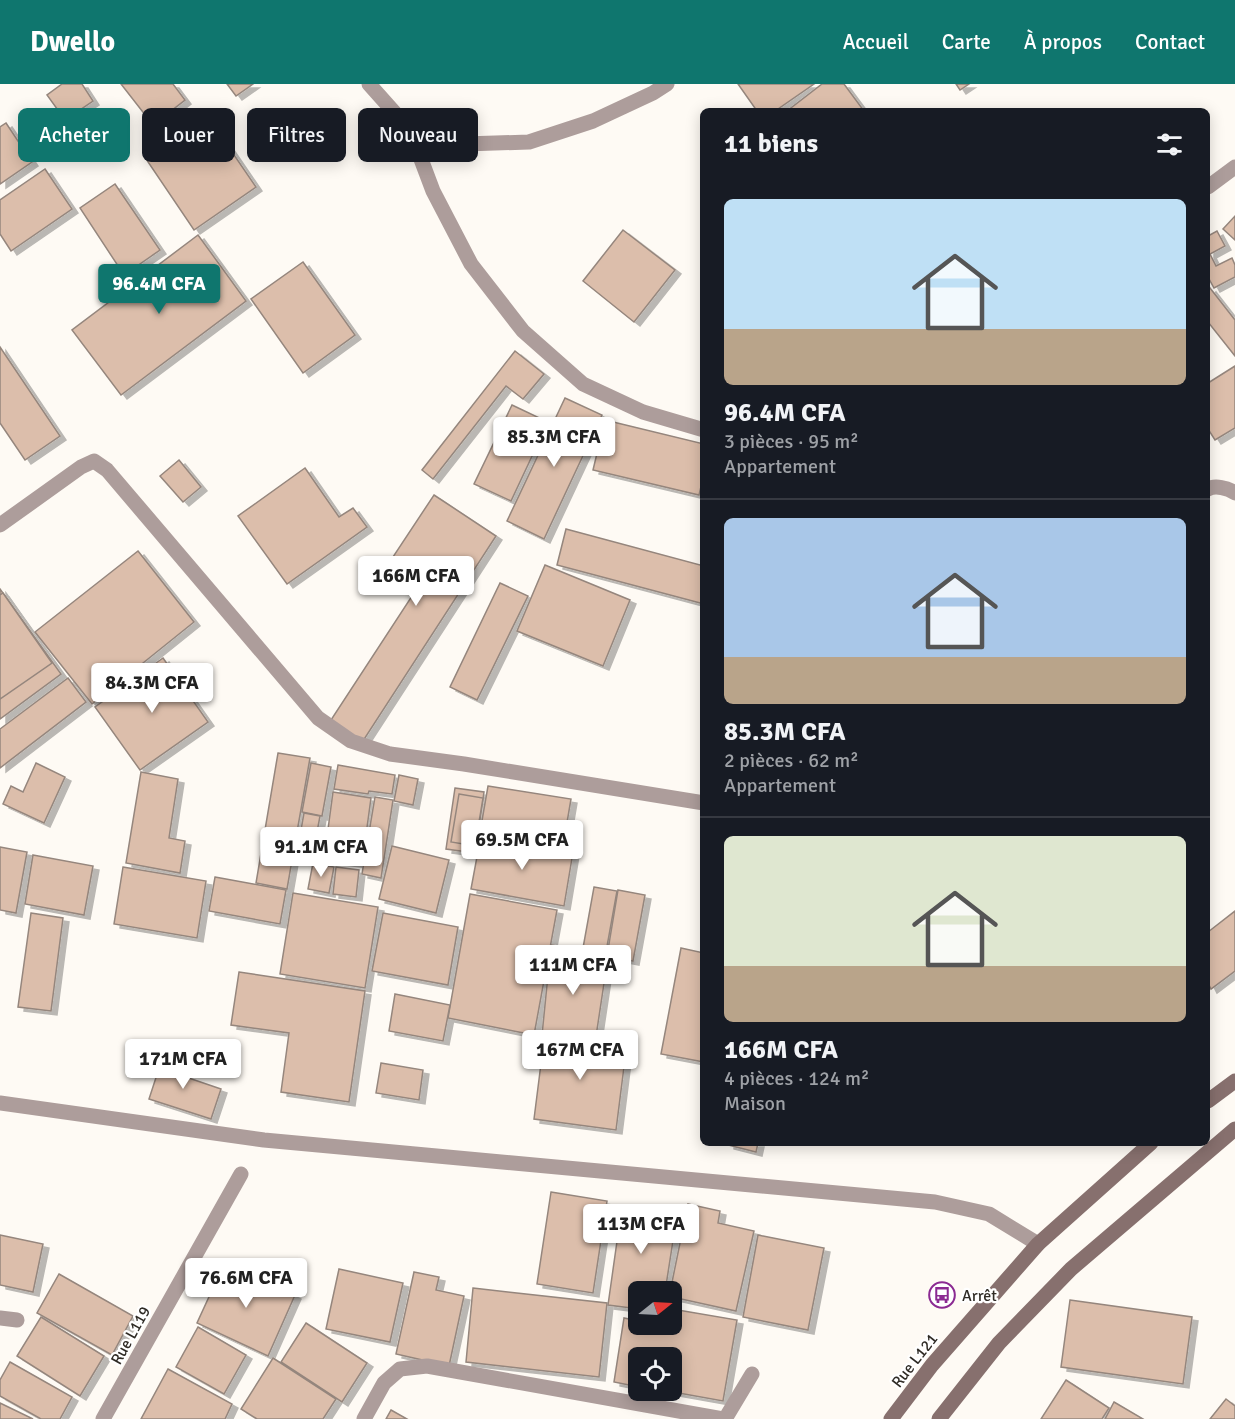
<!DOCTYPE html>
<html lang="fr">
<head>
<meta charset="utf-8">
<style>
  :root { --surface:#171b24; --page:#20242c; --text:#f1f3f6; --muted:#9ea1a6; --line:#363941; --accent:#0f766e }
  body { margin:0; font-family:Signika,sans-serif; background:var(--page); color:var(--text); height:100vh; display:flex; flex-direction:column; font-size:22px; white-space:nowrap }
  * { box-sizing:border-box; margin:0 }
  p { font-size:20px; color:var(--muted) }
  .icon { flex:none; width:33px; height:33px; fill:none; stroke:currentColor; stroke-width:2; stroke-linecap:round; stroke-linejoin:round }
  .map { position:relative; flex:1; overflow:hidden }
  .details { position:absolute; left:700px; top:24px; width:510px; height:1038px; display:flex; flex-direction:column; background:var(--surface); border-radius:9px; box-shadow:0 3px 15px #0003 }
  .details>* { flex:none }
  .top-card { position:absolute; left:18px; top:24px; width:570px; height:54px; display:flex; gap:12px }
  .needle { width:39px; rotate:72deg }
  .buttons { position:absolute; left:628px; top:1197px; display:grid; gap:12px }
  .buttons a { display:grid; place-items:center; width:54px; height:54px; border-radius:9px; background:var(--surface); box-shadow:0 3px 15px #0003; font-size:30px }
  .price { position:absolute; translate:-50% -51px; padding:0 14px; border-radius:6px; background:#fff; color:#222; font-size:20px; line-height:39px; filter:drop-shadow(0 2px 3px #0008) }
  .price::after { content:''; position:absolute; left:50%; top:36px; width:18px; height:14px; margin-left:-9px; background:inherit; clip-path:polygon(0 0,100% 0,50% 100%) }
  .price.current { background:var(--accent); color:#fff }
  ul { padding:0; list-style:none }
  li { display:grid; align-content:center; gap:12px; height:318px; padding:0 24px }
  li+li { border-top:2px solid var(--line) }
  li span { display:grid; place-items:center; height:186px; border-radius:9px; color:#555 }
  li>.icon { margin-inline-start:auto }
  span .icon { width:108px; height:108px; fill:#fffc; stroke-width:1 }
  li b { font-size:26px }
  h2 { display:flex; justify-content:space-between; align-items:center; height:72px; padding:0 24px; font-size:26px }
  .pill { padding:0 21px; border-radius:9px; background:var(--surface); box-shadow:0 3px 15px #0003; font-size:21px; line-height:54px }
  .pill.current { background:var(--accent); color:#fff }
  header { display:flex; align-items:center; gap:36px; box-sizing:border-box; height:84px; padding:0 30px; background:var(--accent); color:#fff }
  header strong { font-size:28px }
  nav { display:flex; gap:33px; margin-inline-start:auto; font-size:21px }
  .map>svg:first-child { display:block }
  .building { fill:#dcbeab; stroke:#95867d; stroke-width:1.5; filter:url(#shadow) }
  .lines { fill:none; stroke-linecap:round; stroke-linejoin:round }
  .minor { stroke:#ad9d9b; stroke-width:15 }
  .secondary { stroke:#87706e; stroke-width:15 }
  .labels { text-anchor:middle; stroke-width:4.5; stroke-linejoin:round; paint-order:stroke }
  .poi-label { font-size:16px; fill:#2f2b25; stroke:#fff; text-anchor:start }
  .street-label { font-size:16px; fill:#2f2b25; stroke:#fff }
</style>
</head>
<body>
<header>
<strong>Dwello</strong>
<nav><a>Accueil</a><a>Carte</a><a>À propos</a><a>Contact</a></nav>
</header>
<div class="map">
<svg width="1235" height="1335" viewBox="0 0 1235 1335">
  <defs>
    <filter id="shadow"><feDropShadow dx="6" dy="4" stdDeviation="0" flood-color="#0004"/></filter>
  </defs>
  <rect width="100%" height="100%" fill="#fefaf4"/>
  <g class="building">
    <polygon points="62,0 82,0 93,17 65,36 47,11"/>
    <polygon points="121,0 173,0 185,16 153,41"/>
    <polygon points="227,0 253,0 236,12"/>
    <polygon points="738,0 814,0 775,27 757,27"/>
    <polygon points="822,0 844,0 864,27 787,27"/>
    <polygon points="956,0 969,0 960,6"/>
    <polygon points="206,30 256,103 194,146 144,72"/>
    <polygon points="6,39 32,78 0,100 0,43"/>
    <polygon points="45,85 72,125 11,167 0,150 0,116"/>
    <polygon points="115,100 160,166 124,191 80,124"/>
    <polygon points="1235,132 1235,156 1223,145"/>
    <polygon points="623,146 675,186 634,238 583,197"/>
    <polygon points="1217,147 1225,162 1210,170 1216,182 1232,174 1235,181 1235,193 1214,204 1208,193 1208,152"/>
    <polygon points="198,151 246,217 121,311 72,246"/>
    <polygon points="303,178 355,251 303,289 251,215"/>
    <polygon points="1210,204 1235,236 1235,272 1208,238 1208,206"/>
    <polygon points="0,263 60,352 25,376 0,339"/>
    <polygon points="515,267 544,290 523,315 506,302 433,395 422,386"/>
    <polygon points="1235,282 1235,344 1215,356 1208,345 1208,299"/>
    <polygon points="565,314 602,331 544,455 507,437"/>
    <polygon points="512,321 548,338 511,417 474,400"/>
    <polygon points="605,336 704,360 704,390 699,411 593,386"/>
    <polygon points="179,376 201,403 183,418 160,392"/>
    <polygon points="305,384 339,433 353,424 367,443 287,500 238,432"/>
    <polygon points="434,411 496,452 361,660 329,639 416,506 385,485"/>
    <polygon points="566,445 704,482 704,520 557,481"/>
    <polygon points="138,467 194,538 92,620 35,548"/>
    <polygon points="545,481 630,516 603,582 517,547"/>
    <polygon points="500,499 528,512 477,616 450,603"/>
    <polygon points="0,505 61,590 0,635"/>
    <polygon points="3,509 52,579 0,615 0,511"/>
    <polygon points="163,574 208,638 140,686 95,623"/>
    <polygon points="68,594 86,618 0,684 0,645"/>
    <polygon points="278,669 310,674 287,805 256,799"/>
    <polygon points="36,679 65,693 44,739 3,720 11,702 23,708"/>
    <polygon points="311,679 331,683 322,732 302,728"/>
    <polygon points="338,681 395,691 392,710 369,707 368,710 334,705"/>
    <polygon points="141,688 178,695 169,754 185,757 180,789 126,779"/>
    <polygon points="399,691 418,695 413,721 394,717"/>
    <polygon points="488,702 571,715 563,762 480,748"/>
    <polygon points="455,704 484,708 475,769 446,765"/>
    <polygon points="333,708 371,714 362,780 324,775"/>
    <polygon points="459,710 483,714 475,762 451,758"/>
    <polygon points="375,713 393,716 381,794 362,790"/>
    <polygon points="304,729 320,732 315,759 299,757"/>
    <polygon points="481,751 573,768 564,822 471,805"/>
    <polygon points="392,762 449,776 436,829 379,815"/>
    <polygon points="0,763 27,768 16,829 0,826"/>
    <polygon points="33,771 93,782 84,831 25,820"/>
    <polygon points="313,779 334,783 329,809 308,805"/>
    <polygon points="123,783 206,797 197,854 114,840"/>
    <polygon points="336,783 359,786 356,813 333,810"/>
    <polygon points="215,793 286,806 280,840 209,827"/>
    <polygon points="594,803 617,807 606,868 583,864"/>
    <polygon points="618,806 645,811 633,877 607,872"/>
    <polygon points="293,809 378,823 365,904 280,890"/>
    <polygon points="470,810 557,826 534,951 448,934"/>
    <polygon points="1235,827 1235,887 1211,905 1208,899 1208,848"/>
    <polygon points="31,829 63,834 51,927 18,923"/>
    <polygon points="383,829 458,843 448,901 372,887"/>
    <polygon points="551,861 577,865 589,880 606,886 595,959 542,951"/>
    <polygon points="681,864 704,869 704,978 661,970"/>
    <polygon points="239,888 365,907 349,1018 281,1008 289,949 231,941"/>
    <polygon points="395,910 450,921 443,957 389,947"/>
    <polygon points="545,948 627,959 616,1046 534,1035"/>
    <polygon points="164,969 182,975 177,990 221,1005 211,1035 149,1015"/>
    <polygon points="381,979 423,986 419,1016 376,1009"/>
    <polygon points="728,1059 758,1059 756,1068 728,1061"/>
    <polygon points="551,1108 607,1117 593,1209 537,1200"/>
    <polygon points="688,1120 720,1127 718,1139 754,1147 736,1227 672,1213 672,1208 670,1208"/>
    <polygon points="622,1122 677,1131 665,1208 639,1208 639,1225 608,1221"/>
    <polygon points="0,1151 43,1160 33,1208 0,1201"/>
    <polygon points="758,1151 824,1164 808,1246 743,1233"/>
    <polygon points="225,1178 295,1211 268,1272 197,1239"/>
    <polygon points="339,1185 403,1199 390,1258 326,1245"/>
    <polygon points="414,1188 439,1193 436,1206 464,1212 449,1282 396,1270"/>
    <polygon points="59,1190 133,1232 112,1271 37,1229"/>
    <polygon points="473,1204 607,1219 599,1293 466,1278"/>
    <polygon points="1070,1216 1192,1233 1183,1300 1061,1283"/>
    <polygon points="672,1225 737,1236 723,1317 662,1306 672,1306 672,1274 639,1274 639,1303 614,1298 624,1234 639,1237 639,1240 672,1240"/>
    <polygon points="41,1233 104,1272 80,1312 17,1272"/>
    <polygon points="306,1239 367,1279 342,1318 281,1278"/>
    <polygon points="198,1243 246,1271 224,1310 176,1283"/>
    <polygon points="273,1274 336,1315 323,1335 257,1335 241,1325"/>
    <polygon points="10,1278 72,1313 60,1335 41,1335 0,1312 0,1296"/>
    <polygon points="168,1285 232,1320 225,1335 141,1335"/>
    <polygon points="1066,1296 1109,1324 1102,1335 1041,1335"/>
    <polygon points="1226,1315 1235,1322 1235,1335 1210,1335"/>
    <polygon points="1114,1318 1143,1335 1105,1335"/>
    <polygon points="0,1319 33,1335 0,1335"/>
    <polygon points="391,1326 407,1335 386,1335"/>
  </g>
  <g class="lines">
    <g class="minor">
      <polyline points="369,0 410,46 465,60 529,58 593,37 653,9 667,0"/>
      <polyline points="410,46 433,107 471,180 523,247 583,300 643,328 704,346"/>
      <polyline points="1208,103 1235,83"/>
      <path d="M1208,405C1215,401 1228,404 1235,409"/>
      <polyline points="0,441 81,383 94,377 107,386 318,634 351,657 390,670 464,680 704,719"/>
      <polyline points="0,1019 264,1056 935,1118 989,1130 1038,1160"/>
      <polyline points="0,1234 17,1236"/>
      <polyline points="103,1335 241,1090"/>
      <polyline points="364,1335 384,1299 400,1285 427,1282 723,1335"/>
      <polyline points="725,1335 752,1290"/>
    </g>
    <g class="secondary">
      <polyline points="1208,1017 1235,997"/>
      <polyline points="891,1335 932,1281 1038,1160 1151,1059"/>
      <polyline points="939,1335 999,1259 1071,1185 1235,1045"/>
    </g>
  </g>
  <defs>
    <g id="bus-ring" transform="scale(1.35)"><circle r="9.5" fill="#fff" stroke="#8b2a92" stroke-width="1.5"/><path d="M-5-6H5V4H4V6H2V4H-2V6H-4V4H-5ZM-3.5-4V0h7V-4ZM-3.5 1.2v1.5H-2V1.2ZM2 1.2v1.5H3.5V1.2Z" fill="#8b2a92"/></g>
  </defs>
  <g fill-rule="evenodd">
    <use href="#bus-ring" x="942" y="1211"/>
  </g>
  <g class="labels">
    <g class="poi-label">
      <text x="962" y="1217">Arrêt</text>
    </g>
    <g class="street-label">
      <text transform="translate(130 1251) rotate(-61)" y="6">Rue L119</text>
      <text transform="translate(914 1276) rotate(-52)" y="6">Rue L121</text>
    </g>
  </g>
</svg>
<div class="buttons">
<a><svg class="needle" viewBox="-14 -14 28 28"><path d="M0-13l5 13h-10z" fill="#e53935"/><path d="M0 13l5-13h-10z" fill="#9ea1a6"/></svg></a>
<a><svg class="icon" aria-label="locate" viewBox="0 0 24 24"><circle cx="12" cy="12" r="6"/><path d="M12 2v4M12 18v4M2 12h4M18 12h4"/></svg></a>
</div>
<b class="price current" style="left:159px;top:231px">96.4M CFA</b>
<b class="price" style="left:554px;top:384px">85.3M CFA</b>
<b class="price" style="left:416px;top:523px">166M CFA</b>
<b class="price" style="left:152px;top:630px">84.3M CFA</b>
<b class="price" style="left:522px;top:787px">69.5M CFA</b>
<b class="price" style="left:321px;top:794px">91.1M CFA</b>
<b class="price" style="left:573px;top:912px">111M CFA</b>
<b class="price" style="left:580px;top:997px">167M CFA</b>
<b class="price" style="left:183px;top:1006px">171M CFA</b>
<b class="price" style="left:641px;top:1171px">113M CFA</b>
<b class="price" style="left:246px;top:1225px">76.6M CFA</b>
<div class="top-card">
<a class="pill current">Acheter</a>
<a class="pill">Louer</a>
<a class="pill">Filtres</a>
<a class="pill">Nouveau</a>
</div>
<section class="details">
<h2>11 biens<svg class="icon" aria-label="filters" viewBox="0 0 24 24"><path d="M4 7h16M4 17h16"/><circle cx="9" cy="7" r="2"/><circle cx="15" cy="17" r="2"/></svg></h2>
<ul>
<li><span style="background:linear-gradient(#bfe0f5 70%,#b9a48a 0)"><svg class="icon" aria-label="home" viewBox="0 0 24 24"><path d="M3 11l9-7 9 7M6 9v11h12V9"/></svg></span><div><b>96.4M CFA</b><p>3 pièces · 95 m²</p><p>Appartement</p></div></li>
<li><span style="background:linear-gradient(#a9c7e8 75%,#b9a48a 0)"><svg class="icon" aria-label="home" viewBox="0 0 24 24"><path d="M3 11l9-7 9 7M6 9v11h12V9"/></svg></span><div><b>85.3M CFA</b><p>2 pièces · 62 m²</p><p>Appartement</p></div></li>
<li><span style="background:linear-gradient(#dfe7d0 70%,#b9a48a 0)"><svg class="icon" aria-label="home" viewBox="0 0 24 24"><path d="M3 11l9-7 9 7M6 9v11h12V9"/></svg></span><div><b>166M CFA</b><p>4 pièces · 124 m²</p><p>Maison</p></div></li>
</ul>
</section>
</div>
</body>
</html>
